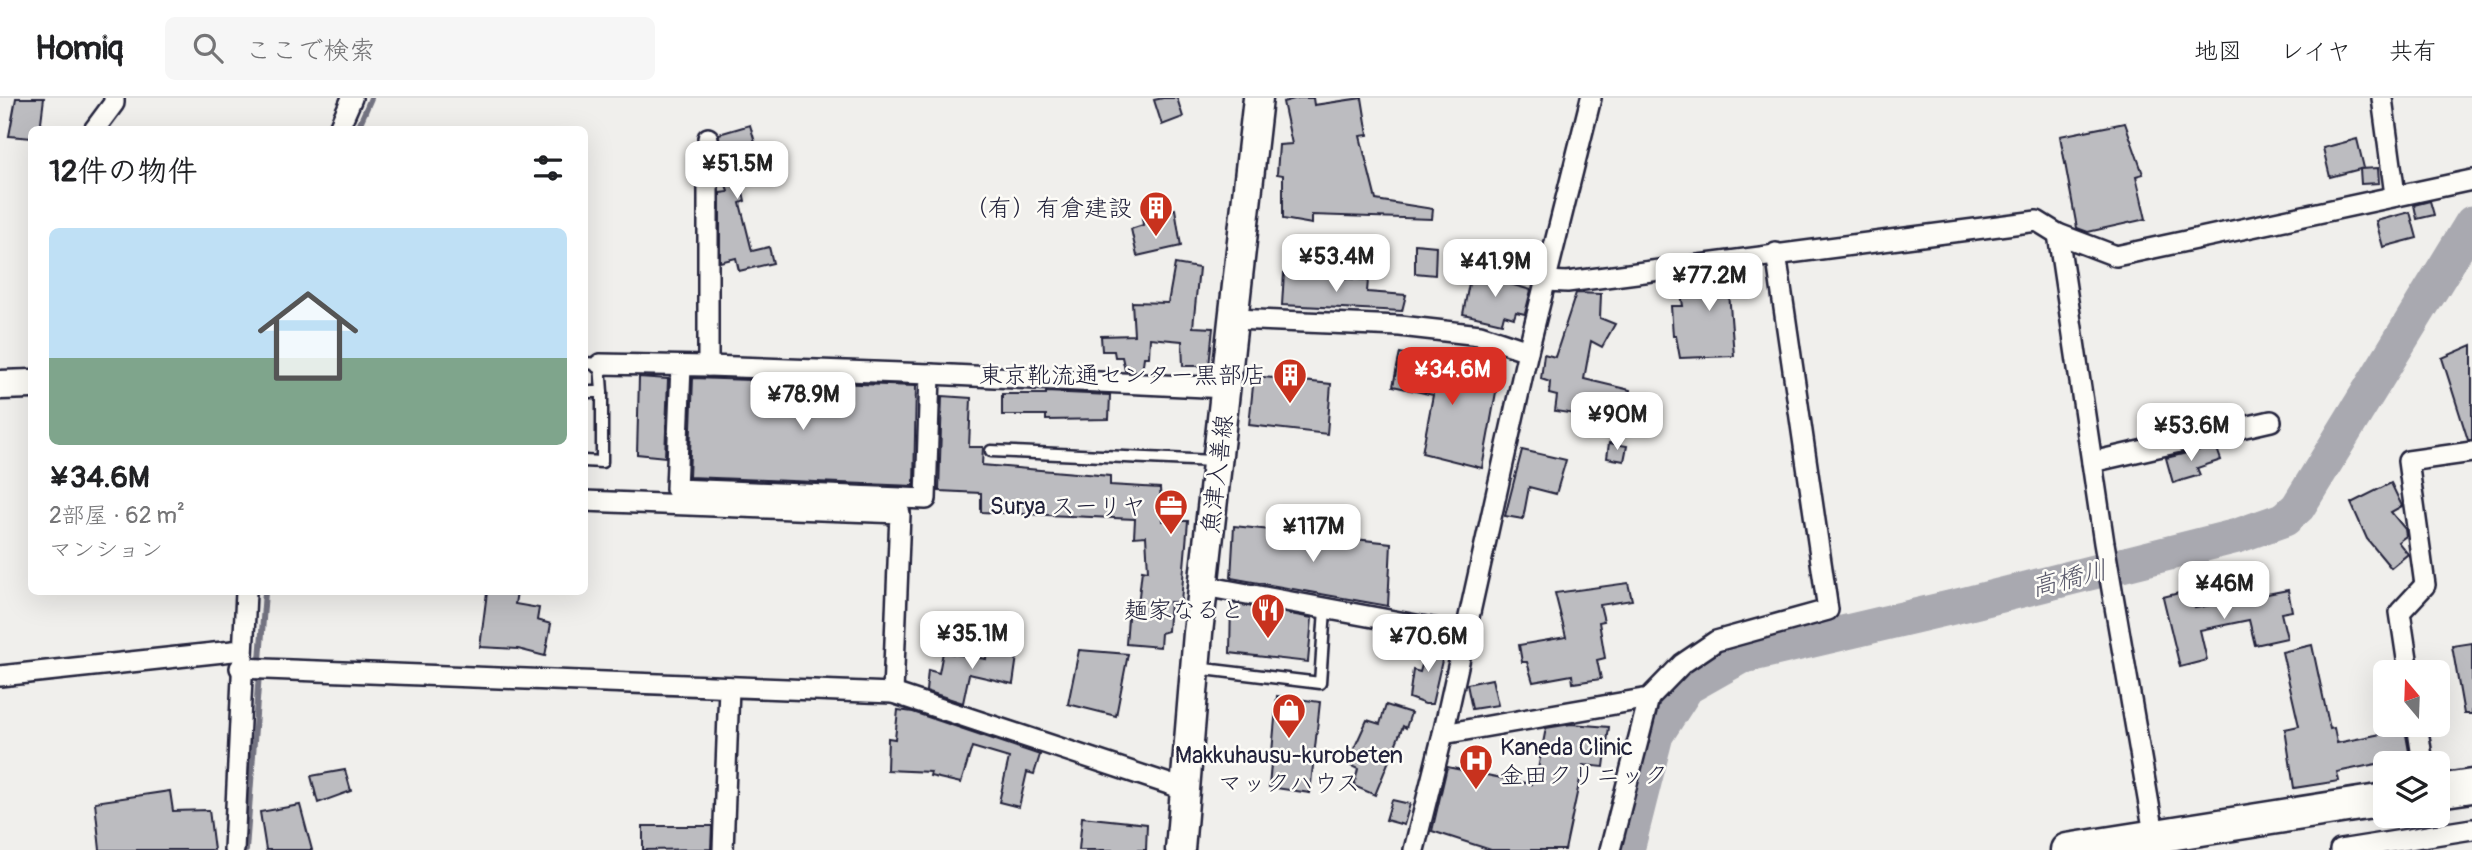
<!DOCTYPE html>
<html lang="ja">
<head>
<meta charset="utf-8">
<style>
  :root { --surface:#fff; --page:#f6f6f6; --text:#202124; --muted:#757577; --line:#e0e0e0; --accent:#d93025 }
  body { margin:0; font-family:Pangolin,"Klee One",sans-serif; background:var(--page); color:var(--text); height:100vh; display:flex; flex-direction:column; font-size:26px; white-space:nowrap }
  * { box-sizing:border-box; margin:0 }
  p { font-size:23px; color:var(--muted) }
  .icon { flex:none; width:38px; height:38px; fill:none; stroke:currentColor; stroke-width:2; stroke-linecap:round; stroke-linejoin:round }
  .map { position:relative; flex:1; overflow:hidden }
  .side { position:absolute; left:28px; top:28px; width:560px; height:469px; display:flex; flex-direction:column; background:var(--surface); border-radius:10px; box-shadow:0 7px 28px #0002 }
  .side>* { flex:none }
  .needle { width:46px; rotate:341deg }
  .controls { position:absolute; left:2373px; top:562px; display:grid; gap:14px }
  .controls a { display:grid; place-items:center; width:77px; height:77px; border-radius:10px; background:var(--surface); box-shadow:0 7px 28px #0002; font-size:35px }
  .price { position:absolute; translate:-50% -60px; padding:0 16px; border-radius:14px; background:#fff; color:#222; font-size:23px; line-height:46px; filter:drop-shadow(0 2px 4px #0008) }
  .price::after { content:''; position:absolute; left:50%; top:42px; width:21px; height:16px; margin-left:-10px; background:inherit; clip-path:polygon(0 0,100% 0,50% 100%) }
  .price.active { background:var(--accent); color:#fff }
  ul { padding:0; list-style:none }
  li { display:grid; align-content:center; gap:14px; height:371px; padding:0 21px }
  li span { display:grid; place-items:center; height:217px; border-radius:10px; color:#555 }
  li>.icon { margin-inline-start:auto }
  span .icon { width:126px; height:126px; fill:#fffc; stroke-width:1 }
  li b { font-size:30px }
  h2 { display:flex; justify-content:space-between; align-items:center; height:84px; padding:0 21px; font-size:30px }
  header { display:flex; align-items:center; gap:42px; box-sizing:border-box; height:98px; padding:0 35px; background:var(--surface); border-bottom:2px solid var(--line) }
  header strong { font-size:33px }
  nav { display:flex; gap:38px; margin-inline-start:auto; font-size:24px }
  .search { width:490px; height:63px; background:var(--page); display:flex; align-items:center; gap:18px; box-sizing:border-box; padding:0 24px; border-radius:10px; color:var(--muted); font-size:26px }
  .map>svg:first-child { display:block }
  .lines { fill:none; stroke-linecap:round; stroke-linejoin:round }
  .stream { stroke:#737381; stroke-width:6 }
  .river { stroke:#a9a9b0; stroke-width:35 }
  .building { fill:#bcbcc0; stroke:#22223b; stroke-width:2 }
  .lane-casing { stroke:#22223b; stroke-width:15 }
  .street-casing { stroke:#22223b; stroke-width:24 }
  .secondary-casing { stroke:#22223b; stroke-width:33 }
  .primary-casing { stroke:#22223b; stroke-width:37 }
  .lane { stroke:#fdfcf7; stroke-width:10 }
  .street { stroke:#fdfcf7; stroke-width:19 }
  .secondary { stroke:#fdfcf7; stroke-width:28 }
  .primary { stroke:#fdfcf7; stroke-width:32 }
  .labels { text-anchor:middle; stroke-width:5; stroke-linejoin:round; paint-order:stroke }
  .poi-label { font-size:24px; fill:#22223b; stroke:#fdfcf7; text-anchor:end }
  .street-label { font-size:24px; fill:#22223b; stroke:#fdfcf7 }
  .water-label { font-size:26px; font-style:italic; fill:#58586a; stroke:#fdfcf7 }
</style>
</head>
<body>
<header>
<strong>Homiq</strong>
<div class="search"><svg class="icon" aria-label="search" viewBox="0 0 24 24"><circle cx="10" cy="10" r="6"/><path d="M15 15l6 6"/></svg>ここで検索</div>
<nav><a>地図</a><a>レイヤ</a><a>共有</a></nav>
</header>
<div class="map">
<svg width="2472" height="752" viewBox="0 0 2472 752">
  <rect width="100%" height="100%" fill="#f0efec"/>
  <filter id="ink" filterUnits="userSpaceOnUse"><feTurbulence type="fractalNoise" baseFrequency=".0143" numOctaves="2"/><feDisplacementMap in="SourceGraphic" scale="14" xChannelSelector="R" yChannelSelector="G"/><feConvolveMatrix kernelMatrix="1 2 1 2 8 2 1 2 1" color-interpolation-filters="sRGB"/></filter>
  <g filter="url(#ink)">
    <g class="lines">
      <g class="stream">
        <polyline points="357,32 371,0"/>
        <polyline points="246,752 265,494"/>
      </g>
      <polyline class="river" points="1627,752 1656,637 1687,589 1740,559 1966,506 2237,438 2285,421 2298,409 2472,125"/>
    </g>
    <g class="building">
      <polygon points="16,0 44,0 40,32 32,32 32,40 9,38"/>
      <polygon points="1163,0 1177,0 1183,19 1162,27 1154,2"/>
      <polygon points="1298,0 1313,0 1314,7 1362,0 1368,37 1360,38 1376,102 1433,111 1432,121 1312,117 1312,126 1283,121 1283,77 1277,76 1279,47 1292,46 1283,4"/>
      <polygon points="2125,25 2143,76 2136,78 2146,121 2088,134 2077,130 2060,38"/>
      <polygon points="750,27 757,51 744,55 750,83 741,85 745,103 740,105 752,153 769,149 773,165 739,173 736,160 720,164 720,95 728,94 720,62 719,36"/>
      <polygon points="2357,41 2364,70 2330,79 2323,50"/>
      <polygon points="2378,70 2379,85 2361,86 2360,71"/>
      <polygon points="2430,103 2434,117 2417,121 2414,107"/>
      <polygon points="1175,111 1181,148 1137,158 1131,131 1143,127 1142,120"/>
      <polygon points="2410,114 2417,140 2383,149 2376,123"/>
      <polygon points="1415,146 1436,148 1435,177 1415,175"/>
      <polygon points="1175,166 1199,170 1193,229 1213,230 1209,268 1183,268 1182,243 1150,240 1149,259 1144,259 1142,274 1125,272 1122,259 1115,259 1114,253 1102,253 1101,238 1134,237 1132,204 1168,205"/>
      <polygon points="1760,171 1763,189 1729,194 1734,258 1680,260 1676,238 1673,238 1671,208 1683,208 1679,182"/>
      <polygon points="1284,175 1368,182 1367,194 1406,197 1402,213 1282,207"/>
      <polygon points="1471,175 1531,192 1525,216 1516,214 1514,220 1504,217 1502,225 1463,216"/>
      <polygon points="1576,195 1601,196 1600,220 1615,226 1602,249 1591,243 1584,281 1630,292 1627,315 1617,314 1615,322 1555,313 1557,298 1549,296 1550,284 1541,281 1544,256 1555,259"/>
      <polygon points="2472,247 2472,342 2468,342 2442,260"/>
      <polygon points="1400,255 1499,278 1482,370 1422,355 1433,297 1393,288"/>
      <polygon points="1254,278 1331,286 1327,336 1249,327"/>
      <polygon points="639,279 668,281 665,359 637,356"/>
      <polygon points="693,280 916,288 914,388 689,379"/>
      <polygon points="1046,294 1110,297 1109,321 1046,322 1046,317 1002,317 1002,296 1046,296"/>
      <polygon points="942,298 971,300 969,349 983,349 982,367 1110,378 1110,387 1160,390 1162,423 1188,423 1181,504 1170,504 1168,533 1161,535 1160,549 1126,546 1129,507 1138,507 1142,472 1148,473 1146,438 1134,439 1135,421 981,414 981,395 939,393"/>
      <polygon points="1609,345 1627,348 1624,363 1607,360"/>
      <polygon points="2216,348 2221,362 2197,370 2200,377 2173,385 2166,360"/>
      <polygon points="1522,352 1566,362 1556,396 1529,389 1523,421 1505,418"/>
      <polygon points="2391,385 2402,408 2391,414 2405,431 2406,438 2398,444 2408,456 2391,470 2367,441 2351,405"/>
      <polygon points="1234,428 1391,445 1388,508 1231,480"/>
      <polygon points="1628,485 1632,502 1600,507 1604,523 1599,524 1605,560 1597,562 1601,581 1573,585 1572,577 1533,584 1527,564 1522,564 1519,547 1566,539 1555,495"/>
      <polygon points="2191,492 2195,510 2288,492 2292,513 2281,515 2287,540 2255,547 2249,522 2200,532 2207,562 2180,569 2163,499"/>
      <polygon points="487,494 517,494 515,506 539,510 537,522 551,526 545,558 518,551 480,549"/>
      <polygon points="1231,505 1312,520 1308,564 1230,555"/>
      <polygon points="1429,542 1446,545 1432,606 1425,606 1409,600 1413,572 1420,574"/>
      <polygon points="988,544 1018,551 1013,586 969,576 963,605 926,593 928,572 939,575 943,554 986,561"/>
      <polygon points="2472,545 2472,616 2464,616 2452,548"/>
      <polygon points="2312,547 2330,631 2334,630 2337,645 2405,631 2410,659 2337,674 2339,683 2294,690 2285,631 2299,628 2282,554"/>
      <polygon points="1079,552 1128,556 1116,618 1068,606"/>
      <polygon points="1492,581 1498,607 1472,611 1467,586"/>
      <polygon points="1277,598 1320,604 1310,695 1269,689"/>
      <polygon points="1386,607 1411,615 1406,630 1403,628 1375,697 1354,688 1358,671 1347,666 1367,622 1380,626"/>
      <polygon points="898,612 913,614 1040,657 1034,676 1027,674 1019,709 999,704 1009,660 972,649 961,685 930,678 931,674 887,672 888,640 895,641"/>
      <polygon points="1571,626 1609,629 1604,669 1583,667 1565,752 1491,752 1432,733 1447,669 1531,686 1533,676 1537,676 1546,630"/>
      <polygon points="345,672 351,693 318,705 311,678"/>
      <polygon points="170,693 173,713 209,712 214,752 100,752 95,704"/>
      <polygon points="1392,702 1410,706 1404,727 1386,722"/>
      <polygon points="300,707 312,752 266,752 260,714"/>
      <polygon points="1082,719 1147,726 1146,752 1079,752"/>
      <polygon points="643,728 712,728 711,751 643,752"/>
    </g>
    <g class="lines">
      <g class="lane-casing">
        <g id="lane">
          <polyline points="584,265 600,266 602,294"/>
          <polyline points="584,294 602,294 602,364 584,363"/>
          <polyline points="991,353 1214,363"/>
          <polyline points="1196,570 1320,585 1325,511"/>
        </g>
      </g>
      <g class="street-casing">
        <g id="street">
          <polyline points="2382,0 2395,97"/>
          <polyline points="94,32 114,5 114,0"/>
          <polyline points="338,32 352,0"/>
          <polyline points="2058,136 2104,445 2156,747"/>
          <polyline points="1546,183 1567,184 2037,123 2058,136 2116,158 2472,82"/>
          <polyline points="1234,221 1400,228 1480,237 1528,253"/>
          <polyline points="600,266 708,268 930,276 926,401 676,391 681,268"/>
          <polyline points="708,268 708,40"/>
          <polyline points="930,276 1227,290"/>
          <polyline points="2092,364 2271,323"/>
          <polyline points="584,403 900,415 893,595"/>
          <polyline points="1204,488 1465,536"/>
          <polyline points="240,570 893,595 1187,692"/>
          <polyline points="2409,574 2400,514 2425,487 2408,363 2472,354"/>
          <polyline points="0,578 242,552"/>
          <polyline points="2417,626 2423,665"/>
          <polyline points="1443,636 1649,600 1682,566 1716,543 1828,512 1776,155"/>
          <polyline points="234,752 246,494"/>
          <polyline points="723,752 729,589"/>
          <polyline points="1414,752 1443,636 1528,253 1591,0"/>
          <polyline points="1610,752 1649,600"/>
          <polyline points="2340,752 2472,731"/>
        </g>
      </g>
      <g class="secondary-casing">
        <g id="secondary">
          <polyline points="0,287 32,286"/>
          <polyline points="1180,752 1198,535 1258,0"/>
        </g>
      </g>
      <g class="primary-casing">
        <g id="primary">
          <polyline points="2438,693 2472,688"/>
          <polyline points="2067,752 2385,702"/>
        </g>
      </g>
      <use href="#lane" class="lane"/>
      <use href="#street" class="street"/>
      <use href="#secondary" class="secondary"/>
      <use href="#primary" class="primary"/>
    </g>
  </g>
  <defs>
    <g id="building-pin" transform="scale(1.75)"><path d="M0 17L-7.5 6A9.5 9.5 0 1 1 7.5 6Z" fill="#c8321e" stroke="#fdfcf7"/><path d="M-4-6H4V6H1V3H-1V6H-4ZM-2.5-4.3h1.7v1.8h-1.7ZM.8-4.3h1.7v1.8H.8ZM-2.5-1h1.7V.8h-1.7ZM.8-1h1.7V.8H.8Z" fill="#fff"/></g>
    <g id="office-pin" transform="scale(1.75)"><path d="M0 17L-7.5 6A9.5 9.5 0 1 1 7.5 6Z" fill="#c8321e" stroke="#fdfcf7"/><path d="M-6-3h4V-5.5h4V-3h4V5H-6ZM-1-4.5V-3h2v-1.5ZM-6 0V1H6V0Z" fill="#fff"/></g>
    <g id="restaurant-pin" transform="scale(1.75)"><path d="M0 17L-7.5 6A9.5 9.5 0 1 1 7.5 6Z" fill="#c8321e" stroke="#fdfcf7"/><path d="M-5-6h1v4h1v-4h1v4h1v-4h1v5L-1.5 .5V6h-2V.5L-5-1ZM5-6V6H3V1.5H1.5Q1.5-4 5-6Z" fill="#fff"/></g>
    <g id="shop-pin" transform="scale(1.75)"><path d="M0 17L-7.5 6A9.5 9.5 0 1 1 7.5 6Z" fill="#c8321e" stroke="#fdfcf7"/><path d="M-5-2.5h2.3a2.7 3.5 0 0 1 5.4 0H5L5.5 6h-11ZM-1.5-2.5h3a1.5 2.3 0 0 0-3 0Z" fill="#fff"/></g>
    <g id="hospital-pin" transform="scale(1.75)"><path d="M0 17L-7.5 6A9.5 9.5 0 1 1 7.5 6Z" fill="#c8321e" stroke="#fdfcf7"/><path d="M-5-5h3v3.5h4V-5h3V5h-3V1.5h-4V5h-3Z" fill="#fff"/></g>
  </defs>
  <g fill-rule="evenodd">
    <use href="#building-pin" x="1156" y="110"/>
    <use href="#building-pin" x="1290" y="277"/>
    <use href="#office-pin" x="1171" y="408"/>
    <use href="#restaurant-pin" x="1268" y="512"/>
    <use href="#shop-pin" x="1289" y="612"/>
    <use href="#hospital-pin" x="1476" y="663"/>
  </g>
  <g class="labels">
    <g class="poi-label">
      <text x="1132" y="118">（有）有倉建設</text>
      <text x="1266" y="285">東京靴流通センター黒部店</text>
      <text x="1146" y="416">Surya スーリヤ</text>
      <text x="1244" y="520">麺家なると</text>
      <text x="1500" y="657" text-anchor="start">Kaneda Clinic<tspan x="1500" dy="28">金田クリニック</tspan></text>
      <text x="1289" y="665" text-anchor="middle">Makkuhausu-kurobeten<tspan x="1289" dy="28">マックハウス</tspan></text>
    </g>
    <g class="street-label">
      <text transform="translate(1217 376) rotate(-83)" y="8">魚津入善線</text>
    </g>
    <g class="water-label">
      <text transform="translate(2069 480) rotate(-14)" y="9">高橋川</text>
    </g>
  </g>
</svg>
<div class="controls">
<a><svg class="needle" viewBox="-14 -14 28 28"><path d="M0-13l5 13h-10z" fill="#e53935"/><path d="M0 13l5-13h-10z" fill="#757577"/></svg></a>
<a><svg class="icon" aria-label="layers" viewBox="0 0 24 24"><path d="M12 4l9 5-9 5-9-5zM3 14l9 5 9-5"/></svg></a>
</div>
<b class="price" style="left:737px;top:103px">¥51.5M</b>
<b class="price" style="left:1336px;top:196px">¥53.4M</b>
<b class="price" style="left:1495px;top:201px">¥41.9M</b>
<b class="price" style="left:1709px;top:215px">¥77.2M</b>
<b class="price active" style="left:1452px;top:309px">¥34.6M</b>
<b class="price" style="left:803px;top:334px">¥78.9M</b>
<b class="price" style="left:1617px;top:354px">¥90M</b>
<b class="price" style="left:2191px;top:365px">¥53.6M</b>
<b class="price" style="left:1313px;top:466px">¥117M</b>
<b class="price" style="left:2224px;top:523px">¥46M</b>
<b class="price" style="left:972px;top:573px">¥35.1M</b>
<b class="price" style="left:1428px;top:576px">¥70.6M</b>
<section class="side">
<h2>12件の物件<svg class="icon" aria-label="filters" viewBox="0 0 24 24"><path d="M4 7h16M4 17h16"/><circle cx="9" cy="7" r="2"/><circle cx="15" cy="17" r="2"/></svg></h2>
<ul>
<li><span style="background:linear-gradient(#bfe0f5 60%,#7fa58c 0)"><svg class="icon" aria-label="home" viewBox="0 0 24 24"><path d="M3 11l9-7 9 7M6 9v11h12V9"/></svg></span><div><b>¥34.6M</b><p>2部屋 · 62 m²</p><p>マンション</p></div></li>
</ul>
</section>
</div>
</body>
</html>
